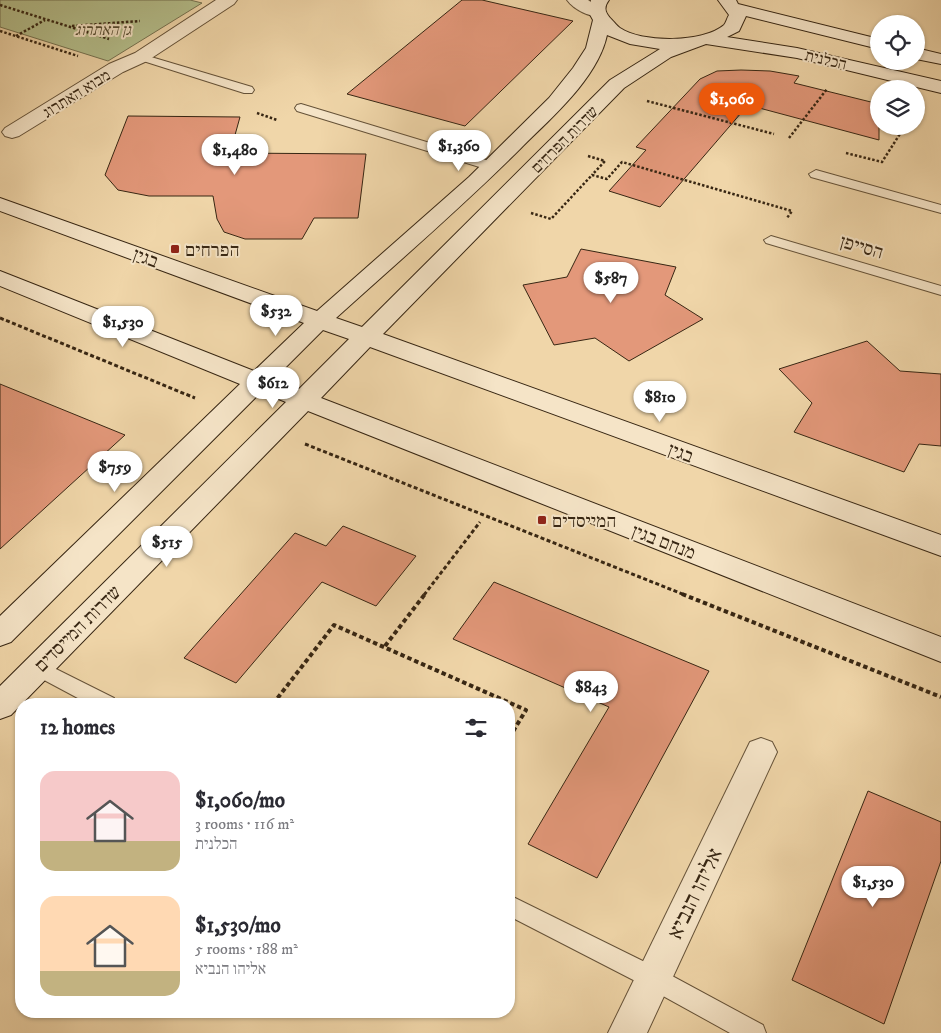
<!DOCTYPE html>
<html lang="en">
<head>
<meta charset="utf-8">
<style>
  :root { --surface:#fff; --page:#f7f7f7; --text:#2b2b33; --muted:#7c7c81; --accent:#ea580c }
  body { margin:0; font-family:"IM FELL DW Pica","Frank Ruhl Libre",serif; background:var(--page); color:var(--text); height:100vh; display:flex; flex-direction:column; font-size:19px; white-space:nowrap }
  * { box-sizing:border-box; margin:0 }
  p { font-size:16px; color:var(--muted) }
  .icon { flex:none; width:28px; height:28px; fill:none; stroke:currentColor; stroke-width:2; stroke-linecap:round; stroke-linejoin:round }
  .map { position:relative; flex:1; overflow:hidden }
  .details { position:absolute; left:15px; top:698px; width:500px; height:320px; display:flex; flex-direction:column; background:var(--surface); border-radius:20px; box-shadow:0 1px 4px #0004 }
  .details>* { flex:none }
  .fabs { position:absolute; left:870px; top:15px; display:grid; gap:10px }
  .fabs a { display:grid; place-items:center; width:55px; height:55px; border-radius:50%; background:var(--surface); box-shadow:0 1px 4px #0004; font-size:25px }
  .price { position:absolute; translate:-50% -42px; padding:0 11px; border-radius:18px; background:#fff; color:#222; font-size:16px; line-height:32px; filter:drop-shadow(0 1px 2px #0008) }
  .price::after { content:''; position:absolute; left:50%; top:30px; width:15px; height:11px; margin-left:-8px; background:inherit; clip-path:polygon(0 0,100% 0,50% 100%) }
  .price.on { background:var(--accent); color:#fff }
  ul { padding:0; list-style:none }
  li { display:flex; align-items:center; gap:15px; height:125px; padding:0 25px }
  li span { display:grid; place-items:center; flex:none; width:140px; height:100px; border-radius:15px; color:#555 }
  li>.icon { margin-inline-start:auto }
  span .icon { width:60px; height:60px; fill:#fffc; stroke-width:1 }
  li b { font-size:21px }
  h2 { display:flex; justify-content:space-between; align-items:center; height:60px; padding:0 25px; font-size:21px }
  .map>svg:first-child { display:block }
  .green { fill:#b5bf8c; stroke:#767250 }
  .building { fill:#e3987a; stroke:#372613 }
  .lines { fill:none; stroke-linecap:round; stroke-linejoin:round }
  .lane-casing { stroke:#655238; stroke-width:2 }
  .street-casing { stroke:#655238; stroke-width:2 }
  .secondary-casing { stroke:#372613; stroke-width:2 }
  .path-far2 { stroke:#372613; stroke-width:2.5; stroke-dasharray:2.5 2; stroke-linecap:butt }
  .path-far1 { stroke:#372613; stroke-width:3; stroke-dasharray:4 2.5; stroke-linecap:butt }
  .path { stroke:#372613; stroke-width:4; stroke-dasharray:4.5 3; stroke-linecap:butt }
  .lane { fill:#f5e4c7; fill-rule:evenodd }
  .street { fill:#f5e4c7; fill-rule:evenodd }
  .secondary { fill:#f5e4c7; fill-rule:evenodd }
  .poi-dot { fill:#8f2418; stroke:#f5e4c7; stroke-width:2 }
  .labels { text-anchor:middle; stroke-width:4; stroke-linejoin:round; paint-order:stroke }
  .far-park-label { font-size:16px; font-style:italic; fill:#564c31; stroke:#f5e4c7 }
  .far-street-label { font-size:16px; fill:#372613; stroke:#f5e4c7 }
  .street-label { font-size:19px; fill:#372613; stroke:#f5e4c7 }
  .poi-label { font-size:19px; fill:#372613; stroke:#f5e4c7; text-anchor:start }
  .near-street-label { font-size:22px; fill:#372613; stroke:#f5e4c7 }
</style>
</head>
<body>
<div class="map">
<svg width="941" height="1033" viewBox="0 0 941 1033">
  <rect width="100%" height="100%" fill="#f0d6a9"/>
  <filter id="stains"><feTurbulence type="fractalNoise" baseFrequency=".004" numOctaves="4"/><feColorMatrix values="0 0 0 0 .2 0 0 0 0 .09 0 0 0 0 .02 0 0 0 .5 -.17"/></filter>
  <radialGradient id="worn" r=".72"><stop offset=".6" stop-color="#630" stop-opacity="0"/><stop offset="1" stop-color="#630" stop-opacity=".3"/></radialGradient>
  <polygon class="green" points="0,0 190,0 202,3 108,61 0,27"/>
  <g class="building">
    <polygon points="462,0 482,0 573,21 465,126 347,94"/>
    <polygon points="741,70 770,71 799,76 794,83 879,104 879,140 748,105 660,207 609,191 646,150 636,147 700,79 717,71"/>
    <polygon points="128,116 240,117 230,153 366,154 358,218 314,218 302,239 245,239 224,232 217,219 213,196 149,196 118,190 105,175"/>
    <polygon points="581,249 676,267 665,295 703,319 629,361 595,338 554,345 523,285 567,277"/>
    <polygon points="867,341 900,371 941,374 941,446 919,444 904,472 794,432 812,403 779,369"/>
    <polygon points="0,384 125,435 0,549"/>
    <polygon points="343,526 416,556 376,606 322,582 236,683 184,658 295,533 326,546"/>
    <polygon points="494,582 709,671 597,878 528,844 609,707 453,639"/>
    <polygon points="868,791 941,822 941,861 884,1024 792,980"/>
  </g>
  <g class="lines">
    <g class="lane-casing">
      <g id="lane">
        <polygon points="141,54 252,87 254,90 252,93 244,93 137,59 135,57"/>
        <polygon points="301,104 496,163 498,166 496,169 486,169 297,111 295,108 297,105"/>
        <polygon points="816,170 941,205 941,213 811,177 809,174"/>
        <polygon points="771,236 941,286 941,295 766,243 764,240"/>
        <polygon points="38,660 114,698 117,704 89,704 31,673 28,668 31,663"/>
        <polygon points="509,895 661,970 763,1025 766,1033 730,1033 645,986 509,916"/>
      </g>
    </g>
    <g class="street-casing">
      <g id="street">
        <polygon points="216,0 237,0 234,4 147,61 123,72 19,136 12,138 5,136 2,132 5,128 109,64 135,53"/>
        <path d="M567,0H588L605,12L602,16C591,18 574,10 567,0Z"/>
        <polygon points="761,738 772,742 777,752 647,1033 608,1033 750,742"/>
      </g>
    </g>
    <g class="secondary-casing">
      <g id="secondary">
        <path d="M591,0H609C603,8 605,13 612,20C614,22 617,26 620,28C642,43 703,43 724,25C726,23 727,18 729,15L718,0H736L738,4L879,39V49L746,16L739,31L727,37L797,48L941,81V93L797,58L706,44L671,57L624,88L383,334L941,535V556L370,347L321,398L941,637V662L308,411L11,715L0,719V686L286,402L261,392L11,642L0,646V616L240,384L0,286V271L254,371L304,323L0,211V198L317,311L469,177L549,98L573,68L586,48L593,20L588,11ZM607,35L630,44L660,49L610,80L362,327L336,318C398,262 462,207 521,148C551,118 598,78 607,35ZM323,330L349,339L299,389L274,379Z"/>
        <polygon points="916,48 941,54 941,64 916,59"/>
      </g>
    </g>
    <g class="path-far2">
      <polyline points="0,5 109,39"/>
      <polyline points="72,26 140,21"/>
      <polyline points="0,31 78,56"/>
      <polyline points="16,36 45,20"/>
      <polyline points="647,101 774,134"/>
      <polyline points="257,113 277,120"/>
      <polyline points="789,138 827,89"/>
      <polyline points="846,153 882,162 905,126"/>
      <polyline points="588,156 605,161 592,175"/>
      <polyline points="531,213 551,219 592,175 607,179 622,162 792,211 787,218"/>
    </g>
    <g class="path-far1">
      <polyline points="0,318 195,398"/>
      <polyline points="305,444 685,595"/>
      <polyline points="424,595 480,522"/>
    </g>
    <g class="path">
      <polyline points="682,594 941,697"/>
      <polyline points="385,646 425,594"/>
      <polyline points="273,704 334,625 526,710 509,738"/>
    </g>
    <use href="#lane" class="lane"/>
    <use href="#street" class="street"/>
    <use href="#secondary" class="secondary"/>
  </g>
  <g class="poi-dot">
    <rect x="170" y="244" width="10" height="10" rx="2.5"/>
    <rect x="537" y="515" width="10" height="10" rx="2.5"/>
  </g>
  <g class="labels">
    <g class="far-park-label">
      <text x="103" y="35">גן האתרוג</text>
    </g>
    <g class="far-street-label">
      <text transform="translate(826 59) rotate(13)" y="6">הכלנית</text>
      <text transform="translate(76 93) rotate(-32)" y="6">מבוא האתרוג</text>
      <text transform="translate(564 139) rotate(-45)" y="6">שדרות הפרחים</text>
    </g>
    <g class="street-label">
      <text transform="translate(862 246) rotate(16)" y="7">הסייפן</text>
      <text transform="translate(146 257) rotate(20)" y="7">בגין</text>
      <text transform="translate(681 452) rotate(20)" y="7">בגין</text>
      <text transform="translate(664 541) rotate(21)" y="7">מנחם בגין</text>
      <text transform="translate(77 628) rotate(-45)" y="7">שדרות המייסדים</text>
    </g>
    <g class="poi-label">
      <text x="185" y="256">הפרחים</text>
      <text x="552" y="527">המייסדים</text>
    </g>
    <g class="near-street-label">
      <text transform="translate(694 893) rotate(-64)" y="8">אליהו הנביא</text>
    </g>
  </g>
  <rect width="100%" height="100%" filter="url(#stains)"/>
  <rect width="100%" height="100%" fill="url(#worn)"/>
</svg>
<div class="fabs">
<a><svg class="icon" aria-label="locate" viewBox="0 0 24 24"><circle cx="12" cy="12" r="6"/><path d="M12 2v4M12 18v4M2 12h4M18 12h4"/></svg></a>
<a><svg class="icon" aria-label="layers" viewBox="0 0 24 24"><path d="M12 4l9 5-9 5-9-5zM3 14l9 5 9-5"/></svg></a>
</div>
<b class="price on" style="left:732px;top:125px">$1,060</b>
<b class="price" style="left:459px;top:172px">$1,360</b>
<b class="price" style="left:235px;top:176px">$1,480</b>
<b class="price" style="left:611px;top:304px">$587</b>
<b class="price" style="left:276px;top:337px">$532</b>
<b class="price" style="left:123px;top:348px">$1,530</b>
<b class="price" style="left:273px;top:409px">$612</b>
<b class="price" style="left:660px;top:423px">$810</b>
<b class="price" style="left:115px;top:493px">$759</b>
<b class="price" style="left:167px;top:568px">$515</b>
<b class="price" style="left:591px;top:713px">$843</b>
<b class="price" style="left:873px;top:908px">$1,530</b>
<section class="details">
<h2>12 homes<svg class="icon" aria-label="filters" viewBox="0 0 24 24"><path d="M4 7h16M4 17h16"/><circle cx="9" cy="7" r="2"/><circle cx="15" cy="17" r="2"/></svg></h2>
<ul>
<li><span style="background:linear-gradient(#f6c9c9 70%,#c2b280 0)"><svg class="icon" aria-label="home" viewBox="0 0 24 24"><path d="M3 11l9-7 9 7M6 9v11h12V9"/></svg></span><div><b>$1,060/mo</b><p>3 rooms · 116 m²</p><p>הכלנית</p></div></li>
<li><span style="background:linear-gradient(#ffd9b3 75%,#c2b280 0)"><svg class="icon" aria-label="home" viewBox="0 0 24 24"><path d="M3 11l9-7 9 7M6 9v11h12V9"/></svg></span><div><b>$1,530/mo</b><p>5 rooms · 188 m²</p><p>אליהו הנביא</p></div></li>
</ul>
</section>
</div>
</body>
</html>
